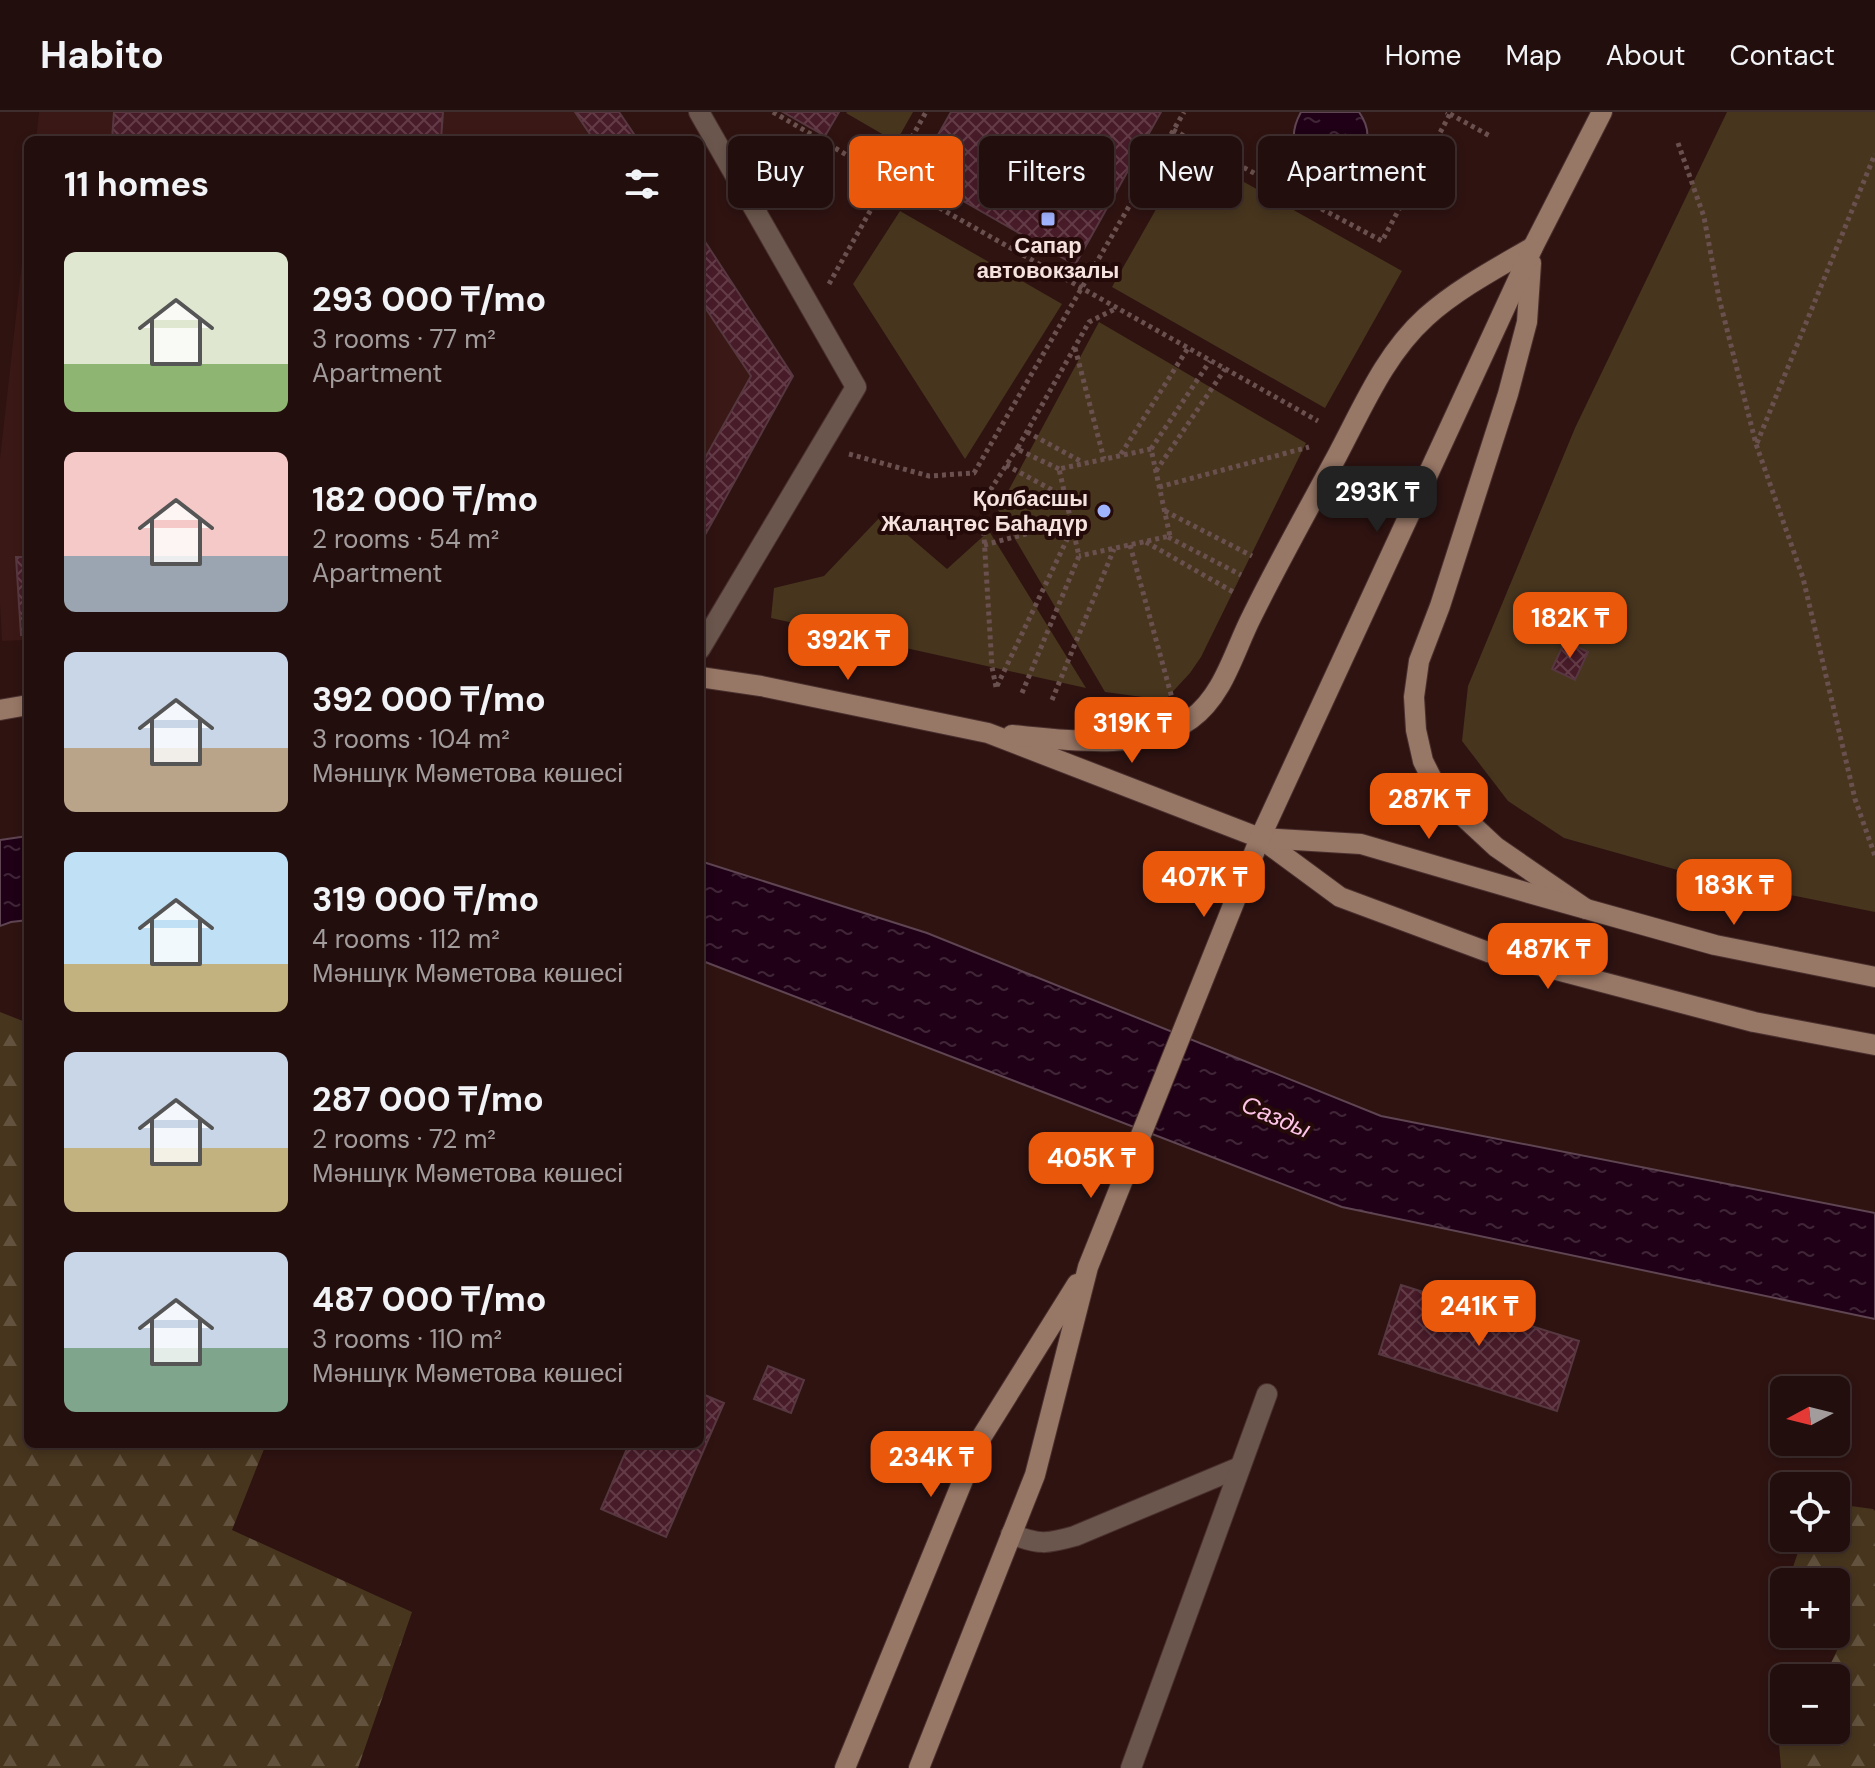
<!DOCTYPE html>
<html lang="en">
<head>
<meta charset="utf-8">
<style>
  :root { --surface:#220e0d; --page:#2e1c1b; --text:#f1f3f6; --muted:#a29c9d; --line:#3f2e2e; --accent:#ea580c }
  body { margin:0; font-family:"DM Sans",sans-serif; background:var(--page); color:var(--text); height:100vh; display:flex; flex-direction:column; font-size:30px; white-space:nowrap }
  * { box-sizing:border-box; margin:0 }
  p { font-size:26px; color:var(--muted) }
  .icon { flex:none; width:44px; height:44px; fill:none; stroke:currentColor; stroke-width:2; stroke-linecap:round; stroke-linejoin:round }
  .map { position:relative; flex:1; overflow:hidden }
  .side { position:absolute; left:24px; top:24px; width:680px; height:1312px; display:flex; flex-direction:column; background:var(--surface); border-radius:12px; box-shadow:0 4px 12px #0003,0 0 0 2px var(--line) }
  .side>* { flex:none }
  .hud { position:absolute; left:728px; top:24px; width:760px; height:72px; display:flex; gap:16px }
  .needle { width:52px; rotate:263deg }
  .buttons { position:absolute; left:1770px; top:1264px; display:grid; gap:16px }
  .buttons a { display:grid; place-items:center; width:80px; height:80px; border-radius:12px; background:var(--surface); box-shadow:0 4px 12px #0003,0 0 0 2px var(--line); font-size:40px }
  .price { position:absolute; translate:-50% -68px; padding:0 18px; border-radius:16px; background:var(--accent); color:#fff; font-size:26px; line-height:52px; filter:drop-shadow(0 2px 4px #0008) }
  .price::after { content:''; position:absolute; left:50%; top:48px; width:24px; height:18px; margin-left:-12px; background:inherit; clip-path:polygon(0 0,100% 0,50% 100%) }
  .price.on { background:#222; color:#fff }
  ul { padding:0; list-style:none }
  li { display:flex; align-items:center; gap:24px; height:200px; padding:0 40px }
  li span { display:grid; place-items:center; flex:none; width:224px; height:160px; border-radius:12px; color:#555 }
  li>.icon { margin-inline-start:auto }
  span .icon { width:96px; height:96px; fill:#fffc; stroke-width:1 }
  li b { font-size:34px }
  h2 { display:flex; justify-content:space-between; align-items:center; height:96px; padding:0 40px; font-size:34px }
  .chip { padding:0 28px; border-radius:12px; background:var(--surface); box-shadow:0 4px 12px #0003,0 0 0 2px var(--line); font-size:28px; line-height:72px }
  .chip.on { background:var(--accent); color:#fff }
  header { display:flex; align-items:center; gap:48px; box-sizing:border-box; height:112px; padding:0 40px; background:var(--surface); border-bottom:2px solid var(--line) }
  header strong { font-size:38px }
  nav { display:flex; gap:44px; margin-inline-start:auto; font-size:28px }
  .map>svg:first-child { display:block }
  .built { fill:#3a1815 }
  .green { fill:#47351e }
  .forest { fill:url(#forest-firs) }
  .water { fill:url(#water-ripples); stroke:#5f4452; stroke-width:2 }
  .building { fill:url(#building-cross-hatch); stroke:#573840; stroke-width:2 }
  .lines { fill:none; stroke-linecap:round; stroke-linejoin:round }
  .lane-casing { stroke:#4a302e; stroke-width:22 }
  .secondary-casing { stroke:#4a302e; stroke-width:22 }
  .path { stroke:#6a514f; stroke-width:5; stroke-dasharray:4 4; stroke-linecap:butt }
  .lane { stroke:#6a564c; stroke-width:20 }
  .secondary { stroke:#977766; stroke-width:20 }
  .poi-dot { fill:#a0b3fd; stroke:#240a08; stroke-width:3 }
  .labels { text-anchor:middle; stroke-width:8; stroke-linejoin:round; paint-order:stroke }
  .poi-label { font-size:22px; font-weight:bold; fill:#f5e1de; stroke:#240a08 }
  .water-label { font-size:24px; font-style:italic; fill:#fec4e8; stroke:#240a08 }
</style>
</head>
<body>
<header>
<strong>Habito</strong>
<nav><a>Home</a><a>Map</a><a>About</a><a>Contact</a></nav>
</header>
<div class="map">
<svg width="1875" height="1656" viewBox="0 0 1875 1656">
  <defs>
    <pattern id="forest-firs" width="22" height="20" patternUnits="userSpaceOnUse" patternTransform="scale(2)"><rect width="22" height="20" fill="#47351e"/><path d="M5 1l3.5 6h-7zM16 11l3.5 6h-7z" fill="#62523e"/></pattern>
    <pattern id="water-ripples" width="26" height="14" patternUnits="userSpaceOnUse" patternTransform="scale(2)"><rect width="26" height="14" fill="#1f0016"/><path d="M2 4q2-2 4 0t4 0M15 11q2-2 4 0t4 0" fill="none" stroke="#402537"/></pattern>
    <pattern id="building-cross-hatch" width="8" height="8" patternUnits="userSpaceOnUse" patternTransform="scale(2)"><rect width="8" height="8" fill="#481b29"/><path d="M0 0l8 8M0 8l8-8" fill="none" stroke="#633c48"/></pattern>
  </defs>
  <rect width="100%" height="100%" fill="#2e1311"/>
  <g class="built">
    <polygon points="39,0 619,0 638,28 36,28"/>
    <polygon points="28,97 28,528 2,529 0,491 0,347"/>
    <polygon points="700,122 793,264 700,432"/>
  </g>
  <g class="green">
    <polygon points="847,0 913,0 896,30 846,1"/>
    <polygon points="1727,0 1875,0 1875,800 1706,766 1564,726 1508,689 1462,629 1468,574 1575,316"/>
    <polygon points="1189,39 1402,159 1325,296 1112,175"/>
    <polygon points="900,99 1062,192 965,347 853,172"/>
    <polygon points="1099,210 1306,331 1201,545 1190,561 1165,588 1105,580 998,398"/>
    <polygon points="883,402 947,457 989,419 1086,576 771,506 774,476 824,464"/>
  </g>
  <g class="forest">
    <polygon points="0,900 28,911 28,1332 266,1332 232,1418 412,1500 358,1656 0,1656"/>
    <polygon points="1836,1392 1873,1397 1875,1399 1875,1656 1781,1656 1776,1596 1784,1590 1784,1618 1836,1618 1836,1566 1816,1566 1828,1557 1845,1522 1836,1510 1836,1470 1805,1470 1793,1455 1803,1426 1836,1426"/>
  </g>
  <g class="water">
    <path d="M1301,0H1359C1366,10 1370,23 1365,35C1348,85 1270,56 1301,0Z"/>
    <polygon points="28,724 28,808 11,810 0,814 0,728"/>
    <polygon points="700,749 927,821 1381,1004 1875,1101 1875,1207 1342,1095 700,848"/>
  </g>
  <g class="building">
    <polygon points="114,0 443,0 441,28 112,28"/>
    <polygon points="575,0 619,0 638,28 594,28"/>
    <polygon points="783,0 839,0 825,24"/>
    <polygon points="951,0 1161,0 1075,153 916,62"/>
    <polygon points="700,122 793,264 700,432 700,355 751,264 700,188"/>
    <polygon points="16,445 28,445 28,522 21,523"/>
    <polygon points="1565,529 1588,540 1575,568 1552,557"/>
    <polygon points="1401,1173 1579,1229 1557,1299 1379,1242"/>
    <polygon points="768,1254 804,1268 791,1301 754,1287"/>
    <polygon points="700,1281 724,1291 666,1425 601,1397 629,1332 700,1332"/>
  </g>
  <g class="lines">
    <g class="lane-casing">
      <g id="lane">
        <polyline points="699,0 856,275 700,537"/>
        <path d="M1011,1422C1039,1433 1047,1432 1075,1424L1240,1355"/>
        <polyline points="1131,1656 1267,1282"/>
      </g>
    </g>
    <g class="secondary-casing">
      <g id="secondary">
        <polyline points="1531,151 1527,210 1508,282 1440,494 1419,549 1414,585 1416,618 1423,649 1440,683 1496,735 1586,797"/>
        <polyline points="700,565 761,574 988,621 1260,726 1340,785 1488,840 1754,910 1875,933"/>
        <polyline points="0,598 28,593"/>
        <path d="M1012,623C1064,628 1146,640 1191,607C1224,583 1234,539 1252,504C1279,449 1309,396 1338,342C1363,295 1385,242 1426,205C1457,177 1497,156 1533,135"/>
        <polyline points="1260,726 1361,732 1522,779 1715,833 1875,865"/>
        <polyline points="845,1656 979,1329 1077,1172"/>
        <polyline points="919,1656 1035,1363 1088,1155 1260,726 1533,135 1602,0"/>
      </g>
    </g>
    <g class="path">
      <polyline points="773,0 888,67 1318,309"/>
      <polyline points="1450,2 1490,24"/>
      <polyline points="1173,18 1382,129 1450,2 1446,0"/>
      <polyline points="1678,31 1704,105 1719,186 1756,332 1803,466 1855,687 1875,744"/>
      <polyline points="829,172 926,0"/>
      <polyline points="1075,236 1104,347"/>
      <polyline points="1027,320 1082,350"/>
      <polyline points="1757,331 1875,42"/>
      <polyline points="1151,337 1210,249"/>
      <polyline points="849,342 929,364 974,361 1184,0"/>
      <polyline points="1121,342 1188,236"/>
      <polyline points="1006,353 1065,385"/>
      <polyline points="1059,357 1017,337 1089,210 1117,196"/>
      <polyline points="1156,359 1225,257"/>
      <polyline points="1159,375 1309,335"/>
      <polyline points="1165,399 1252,444"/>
      <polyline points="1168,425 1241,463"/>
      <polyline points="1146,430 1235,481"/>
      <polyline points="984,433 1072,410"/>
      <polyline points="1130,433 1172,586"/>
      <polyline points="997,574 1072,417"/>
      <polyline points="996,575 992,555 982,391 1018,335"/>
      <polyline points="1022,581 1079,444 1059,357 1151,337 1170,424 1079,444"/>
      <polyline points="1052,588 1114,437"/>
    </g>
    <use href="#lane" class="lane"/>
    <use href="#secondary" class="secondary"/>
  </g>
  <g class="poi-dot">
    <rect x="1040" y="99" width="16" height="16" rx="4"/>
    <circle cx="1104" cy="399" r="8"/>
  </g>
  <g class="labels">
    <g class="poi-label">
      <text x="1048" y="141">Сапар<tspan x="1048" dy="25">автовокзалы</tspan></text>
      <text x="1088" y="394" text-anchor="end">Қолбасшы<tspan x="1088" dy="25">Жалаңтөс Баһадүр</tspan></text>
    </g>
    <g class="water-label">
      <text transform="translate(1276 1005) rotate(23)" y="8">Сазды</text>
    </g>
  </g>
</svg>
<div class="buttons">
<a><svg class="needle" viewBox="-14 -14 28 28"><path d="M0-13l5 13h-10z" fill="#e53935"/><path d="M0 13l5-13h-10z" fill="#a29c9d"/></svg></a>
<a><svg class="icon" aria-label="locate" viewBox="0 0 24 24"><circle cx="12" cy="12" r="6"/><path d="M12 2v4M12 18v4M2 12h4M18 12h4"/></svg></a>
<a>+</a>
<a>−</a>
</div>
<b class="price on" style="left:1377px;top:422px">293K ₸</b>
<b class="price" style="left:1570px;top:548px">182K ₸</b>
<b class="price" style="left:848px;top:570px">392K ₸</b>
<b class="price" style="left:1132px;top:653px">319K ₸</b>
<b class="price" style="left:1429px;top:729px">287K ₸</b>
<b class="price" style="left:1204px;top:807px">407K ₸</b>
<b class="price" style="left:1734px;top:815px">183K ₸</b>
<b class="price" style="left:1548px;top:879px">487K ₸</b>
<b class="price" style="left:1091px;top:1088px">405K ₸</b>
<b class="price" style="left:1479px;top:1236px">241K ₸</b>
<b class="price" style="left:931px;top:1387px">234K ₸</b>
<div class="hud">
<a class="chip">Buy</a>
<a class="chip on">Rent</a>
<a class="chip">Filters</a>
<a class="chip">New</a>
<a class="chip">Apartment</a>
</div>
<section class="side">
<h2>11 homes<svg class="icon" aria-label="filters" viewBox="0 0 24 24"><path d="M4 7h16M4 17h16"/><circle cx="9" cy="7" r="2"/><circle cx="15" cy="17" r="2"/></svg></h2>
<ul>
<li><span style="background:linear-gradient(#dfe7d0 70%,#8fb573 0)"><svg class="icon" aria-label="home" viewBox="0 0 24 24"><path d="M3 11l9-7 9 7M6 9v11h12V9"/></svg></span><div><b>293 000 ₸/mo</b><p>3 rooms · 77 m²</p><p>Apartment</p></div></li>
<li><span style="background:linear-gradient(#f6c9c9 65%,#9aa5b1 0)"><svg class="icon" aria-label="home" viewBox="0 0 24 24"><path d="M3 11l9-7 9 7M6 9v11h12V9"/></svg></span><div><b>182 000 ₸/mo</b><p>2 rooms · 54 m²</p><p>Apartment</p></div></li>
<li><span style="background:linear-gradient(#c9d6e8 60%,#b9a48a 0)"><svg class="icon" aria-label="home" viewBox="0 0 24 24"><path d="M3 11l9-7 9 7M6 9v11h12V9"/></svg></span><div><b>392 000 ₸/mo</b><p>3 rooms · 104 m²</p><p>Мәншүк Мәметова көшесі</p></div></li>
<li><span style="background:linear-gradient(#bfe0f5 70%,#c2b280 0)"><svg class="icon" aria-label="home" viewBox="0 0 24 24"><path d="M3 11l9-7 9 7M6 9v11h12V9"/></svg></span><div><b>319 000 ₸/mo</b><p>4 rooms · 112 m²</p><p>Мәншүк Мәметова көшесі</p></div></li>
<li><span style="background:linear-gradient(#c9d6e8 60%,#c2b280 0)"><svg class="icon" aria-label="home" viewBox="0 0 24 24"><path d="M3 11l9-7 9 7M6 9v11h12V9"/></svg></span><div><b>287 000 ₸/mo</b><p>2 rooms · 72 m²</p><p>Мәншүк Мәметова көшесі</p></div></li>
<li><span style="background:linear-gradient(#c9d6e8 60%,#7fa58c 0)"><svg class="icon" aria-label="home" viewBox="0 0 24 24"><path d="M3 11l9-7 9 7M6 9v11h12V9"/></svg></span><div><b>487 000 ₸/mo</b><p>3 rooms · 110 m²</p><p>Мәншүк Мәметова көшесі</p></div></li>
</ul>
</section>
</div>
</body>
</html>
